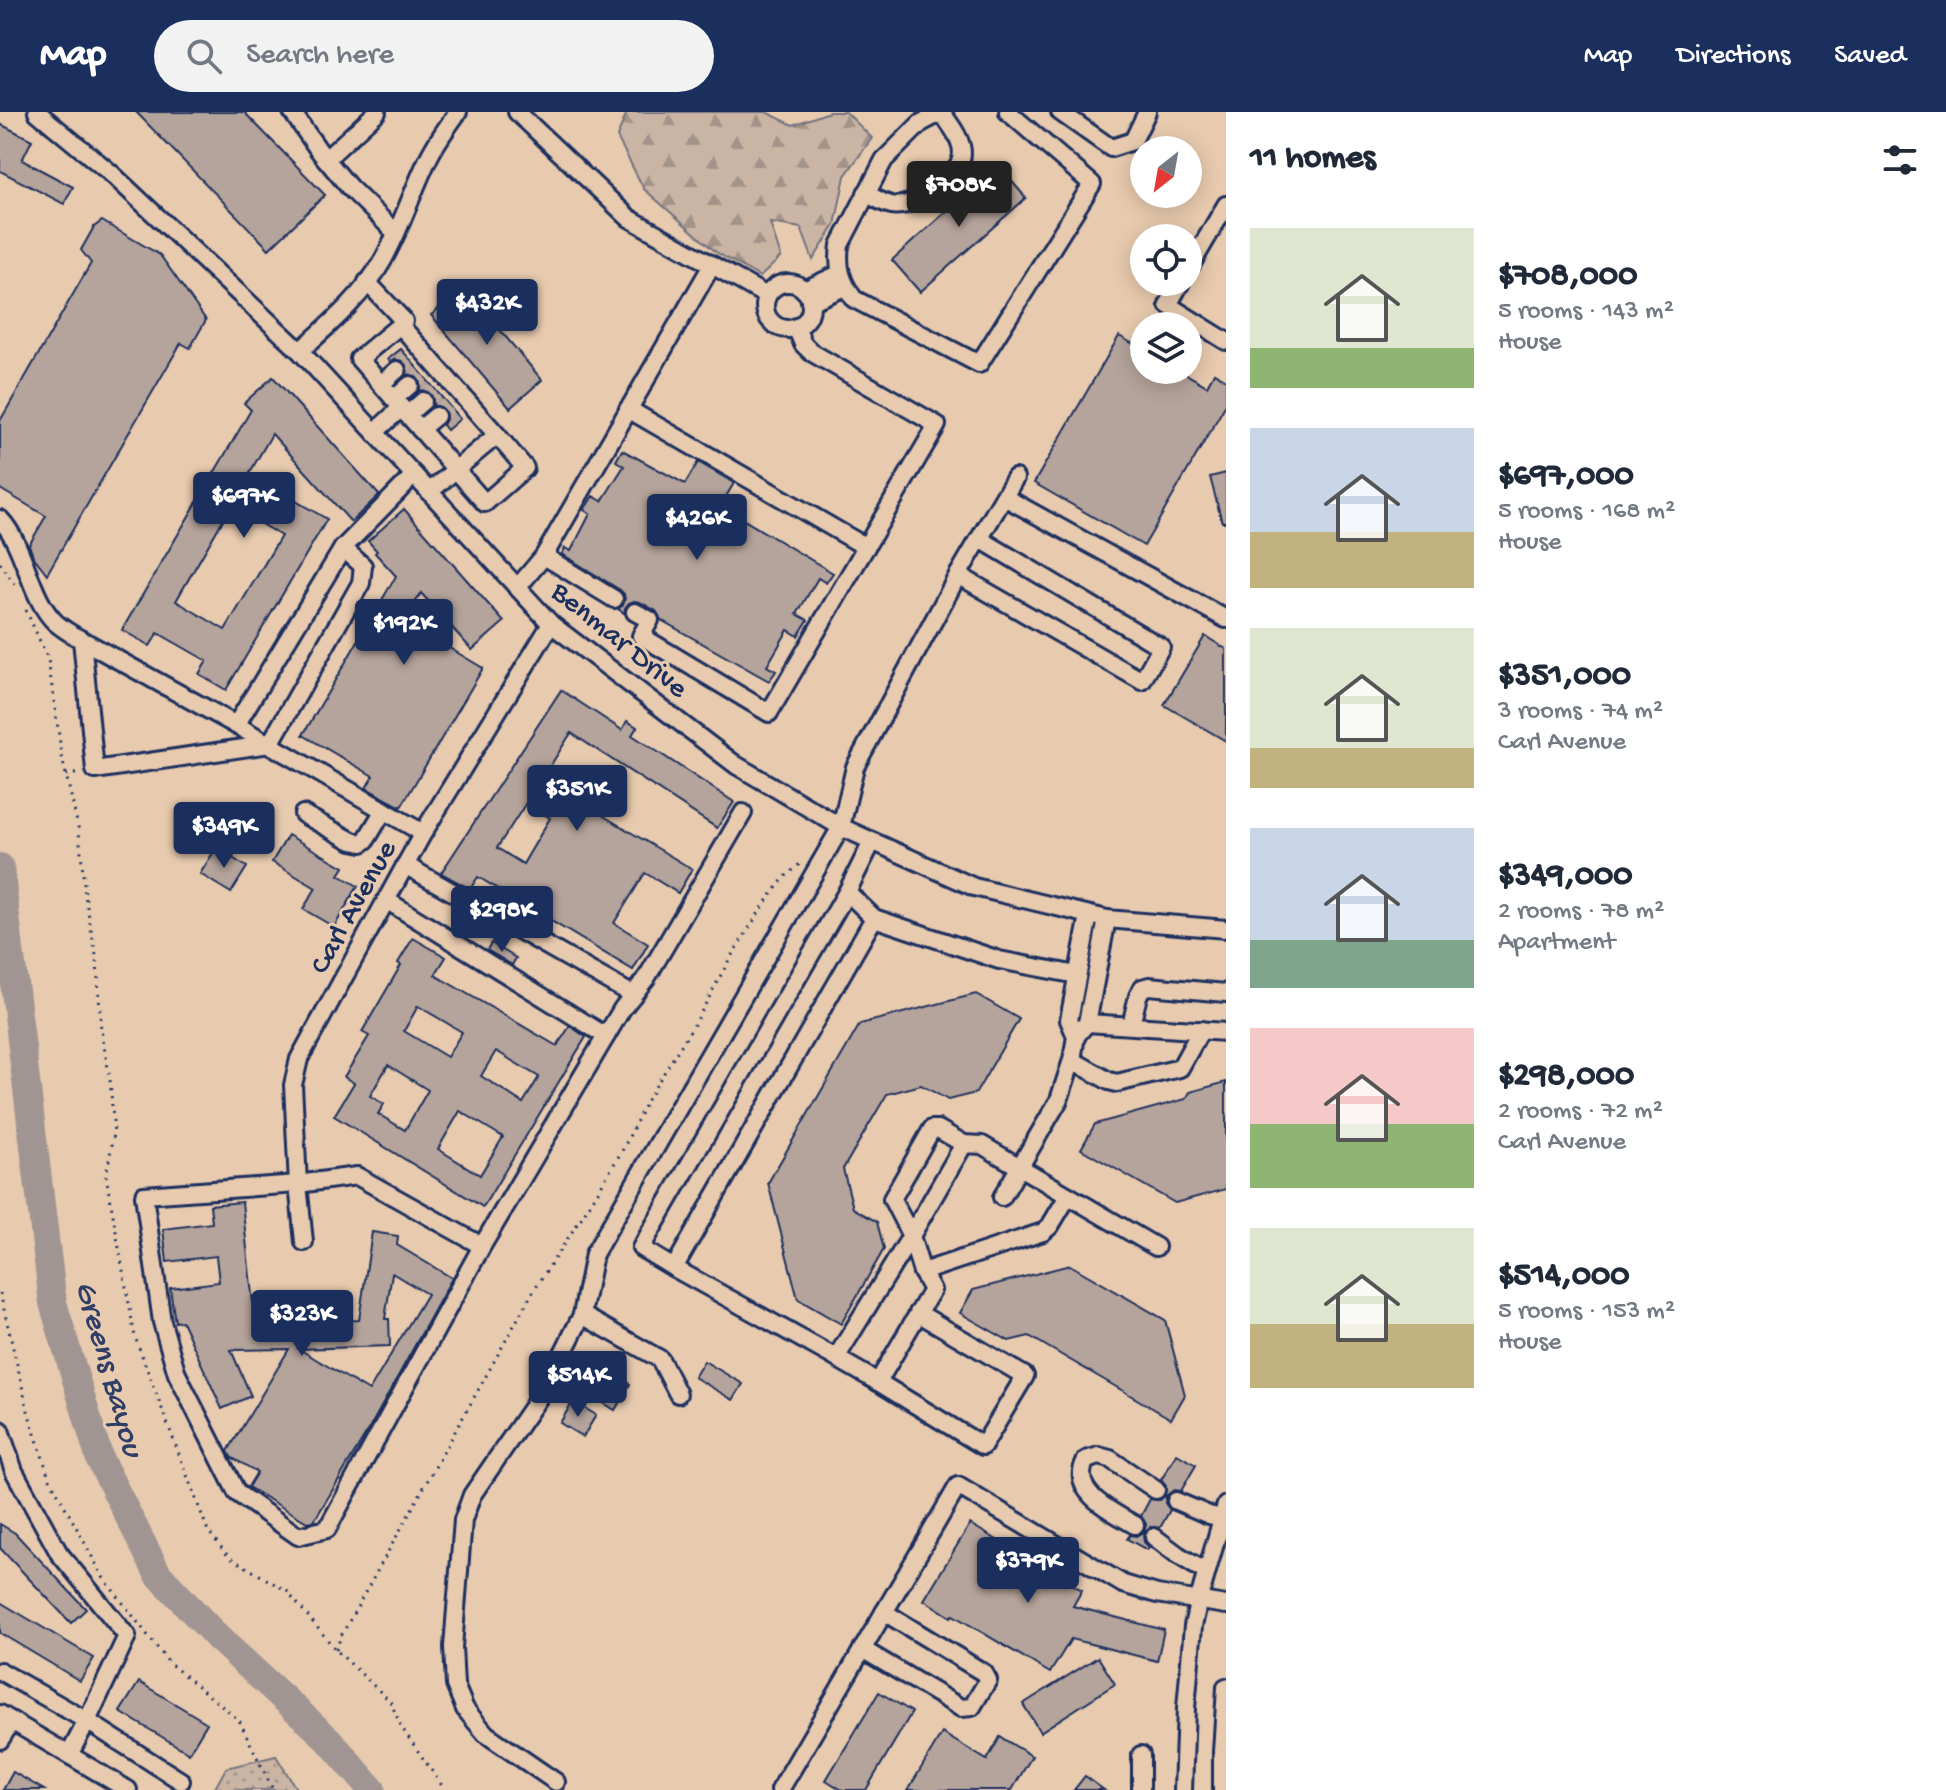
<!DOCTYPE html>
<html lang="en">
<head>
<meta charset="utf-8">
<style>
  :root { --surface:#fff; --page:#f2f2f3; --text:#1f2937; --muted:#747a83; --accent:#1b2f5e }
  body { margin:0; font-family:"Gochi Hand",sans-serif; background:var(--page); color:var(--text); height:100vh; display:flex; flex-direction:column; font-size:30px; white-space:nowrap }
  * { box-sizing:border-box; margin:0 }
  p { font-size:26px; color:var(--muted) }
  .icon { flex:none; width:44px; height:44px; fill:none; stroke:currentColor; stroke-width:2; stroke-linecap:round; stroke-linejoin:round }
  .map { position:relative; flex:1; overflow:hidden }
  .side { display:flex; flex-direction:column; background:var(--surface); width:720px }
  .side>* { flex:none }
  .needle { width:52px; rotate:211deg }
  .tools { position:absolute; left:1130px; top:24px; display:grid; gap:16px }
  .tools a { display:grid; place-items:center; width:72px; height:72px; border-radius:50%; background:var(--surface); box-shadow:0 4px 20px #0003; font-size:40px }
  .price { position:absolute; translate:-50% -68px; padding:0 18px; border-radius:8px; background:var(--accent); color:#fff; font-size:26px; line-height:52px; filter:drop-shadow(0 2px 4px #0008) }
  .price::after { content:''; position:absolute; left:50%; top:48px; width:24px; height:18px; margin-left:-12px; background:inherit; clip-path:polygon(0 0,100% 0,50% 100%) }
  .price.on { background:#222; color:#fff }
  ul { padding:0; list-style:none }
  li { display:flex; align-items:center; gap:24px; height:200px; padding:0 24px }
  li span { display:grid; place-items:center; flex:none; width:224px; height:160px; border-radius:0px; color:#555 }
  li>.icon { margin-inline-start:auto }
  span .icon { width:96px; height:96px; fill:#fffc; stroke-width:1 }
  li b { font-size:34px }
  h2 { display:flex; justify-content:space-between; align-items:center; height:96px; padding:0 24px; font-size:34px }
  header { display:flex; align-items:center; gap:48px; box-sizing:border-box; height:112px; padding:0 40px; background:var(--accent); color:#fff }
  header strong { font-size:38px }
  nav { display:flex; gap:44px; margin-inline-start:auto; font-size:28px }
  .search { width:560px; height:72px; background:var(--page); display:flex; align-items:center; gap:20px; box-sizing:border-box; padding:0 28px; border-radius:44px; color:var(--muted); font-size:30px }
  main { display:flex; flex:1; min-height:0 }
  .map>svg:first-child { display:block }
  .green { fill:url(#green-dots); stroke:#727280; stroke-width:2 }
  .forest { fill:url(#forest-firs); stroke:#727280; stroke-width:2 }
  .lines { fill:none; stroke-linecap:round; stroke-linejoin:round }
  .river { stroke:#a19594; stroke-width:28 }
  .building { fill:#b5a49b; stroke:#1b2f5e; stroke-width:2; fill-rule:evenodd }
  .minor-tunnel { stroke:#bfac9f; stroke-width:16; stroke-dasharray:16 8; stroke-linecap:butt }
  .minor-casing { stroke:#1b2f5e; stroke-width:22 }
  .path { stroke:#1b2f5e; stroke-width:3; stroke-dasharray:2 6; stroke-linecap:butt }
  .minor { stroke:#e8cbaf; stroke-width:16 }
  .labels { text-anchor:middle; stroke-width:6; stroke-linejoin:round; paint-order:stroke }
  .street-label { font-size:30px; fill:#1b2f5e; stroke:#e8cbaf }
  .water-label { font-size:32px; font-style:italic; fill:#2f3e66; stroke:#e8cbaf }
</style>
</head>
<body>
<header>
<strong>Map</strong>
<div class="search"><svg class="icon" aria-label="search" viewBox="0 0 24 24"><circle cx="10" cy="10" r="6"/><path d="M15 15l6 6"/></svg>Search here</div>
<nav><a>Map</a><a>Directions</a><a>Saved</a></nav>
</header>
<main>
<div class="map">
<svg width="1226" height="1678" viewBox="0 0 1226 1678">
  <defs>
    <pattern id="green-dots" width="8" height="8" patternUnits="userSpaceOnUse" patternTransform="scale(2)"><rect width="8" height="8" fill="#cab4a3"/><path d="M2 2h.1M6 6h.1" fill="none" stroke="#a39388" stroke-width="1.8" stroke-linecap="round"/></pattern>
    <pattern id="forest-firs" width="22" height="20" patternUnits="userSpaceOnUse" patternTransform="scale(2)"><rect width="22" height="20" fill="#cab4a3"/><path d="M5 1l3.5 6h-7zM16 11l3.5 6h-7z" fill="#a39388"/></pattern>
  </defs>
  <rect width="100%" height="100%" fill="#e8cbaf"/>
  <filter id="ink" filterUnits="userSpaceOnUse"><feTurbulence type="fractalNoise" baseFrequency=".0125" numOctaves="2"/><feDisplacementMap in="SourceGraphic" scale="16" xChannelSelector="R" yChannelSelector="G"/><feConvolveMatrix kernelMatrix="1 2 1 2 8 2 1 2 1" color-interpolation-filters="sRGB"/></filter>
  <g filter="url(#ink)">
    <polygon class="green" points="276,1644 297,1678 214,1678 226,1656"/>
    <polygon class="forest" points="627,0 766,0 793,13 829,0 846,0 872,26 845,64 835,113 813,148 801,116 770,111 781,145 760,165 716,140 644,77 617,25"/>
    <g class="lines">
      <polyline class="river" points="0,755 53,1191 100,1348 158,1462 217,1525 329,1628 372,1678"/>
    </g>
    <g class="building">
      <polygon points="136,0 244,0 325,83 269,137"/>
      <polygon points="0,12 32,28 22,48 73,75 64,92 0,59"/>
      <polygon points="998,53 1026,86 920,180 892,148"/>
      <polygon points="102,109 160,143 206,208 190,236 181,231 47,462 33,444 29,433 46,404 0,377 0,309 91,151 81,138 94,115"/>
      <polygon points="464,175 542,268 510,296 431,203"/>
      <polygon points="1119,224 1144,238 1144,258 1179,258 1207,274 1214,261 1226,268 1226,292 1144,434 1034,371"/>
      <polygon points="401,237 460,307 447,318 443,313 446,307 445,298 439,294 433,294 434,288 431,281 426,278 419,279 421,272 419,266 413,262 407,263 408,255 401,248 396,247 390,250 388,247"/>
      <path d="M273,265L379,383L351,410L272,322L249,362L327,407L226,578L199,562L207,549L158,521L150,534L122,518L251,298L244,291ZM231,394L281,424L225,518L176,489Z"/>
      <polygon points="622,338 685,372 698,350 734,371 721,393 724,396 833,461 826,471 818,466 797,502 808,508 798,524 788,518 767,554 776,559 769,569 661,508 656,499 640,490 634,489 629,491 625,496 624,501 618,497 623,493 625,488 624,482 620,478 562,442 565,436 571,439 590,402 584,398 593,384 602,389 624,354 616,349"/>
      <polygon points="1226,361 1226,410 1222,410 1210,365"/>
      <polygon points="404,397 504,510 472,538 421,481 404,509 483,556 401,695 366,676 373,664 303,623 396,464 375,441 377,439 368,429"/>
      <polygon points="1205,524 1226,537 1226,629 1164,593"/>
      <path d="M561,578L622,618L627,609L637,615L632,623L734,690L717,716L571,621L542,667L692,757L678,781L645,761L614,811L648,832L633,858L478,765L470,777L441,761ZM526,691L550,706L523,752L497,736Z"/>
      <polygon points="288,723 344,755 339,763 358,774 334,815 303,797 316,776 272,750"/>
      <polygon points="216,736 247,755 231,781 200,762"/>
      <path d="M413,826L446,845L435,863L557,934L570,914L586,925L483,1095L334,1004L354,971L344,965L369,924L362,920L401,853L398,851ZM418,894L462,920L447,945L404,919ZM496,939L539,965L523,991L481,964ZM388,953L428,978L405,1018L378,1002L384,992L370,984ZM460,999L503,1025L480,1063L438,1037Z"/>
      <polygon points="491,831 516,846 512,853 487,838"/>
      <polygon points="976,882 1019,907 976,981 948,988 921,973 887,982 843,1057 853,1096 877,1110 884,1137 841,1212 798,1187 768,1071 860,912"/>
      <polygon points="1226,970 1226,1077 1175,1091 1081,1037 1095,1012 1186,987 1190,980"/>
      <path d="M242,1090L255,1211L359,1208L372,1120L398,1124L397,1133L452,1166L369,1317L314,1409L307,1410L248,1375L257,1360L231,1345L228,1339L289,1237L231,1238L251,1284L222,1297L182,1209L175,1210L170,1176L219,1170L216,1144L167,1150L163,1117L212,1111L210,1093ZM392,1161L427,1182L369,1279L299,1237L390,1234L389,1207H385Z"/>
      <polygon points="1070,1153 1165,1208 1185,1283 1171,1307 1029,1224 1009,1229 960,1201 973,1178"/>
      <polygon points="704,1249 743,1272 733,1288 694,1265"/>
      <polygon points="615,1263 630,1272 615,1298 600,1289"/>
      <polygon points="573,1289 596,1303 583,1325 560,1311"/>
      <polygon points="1177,1342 1196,1353 1181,1379 1174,1378 1166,1384 1165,1391 1170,1398 1160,1416 1150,1415 1145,1419 1143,1424 1144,1430 1149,1435 1147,1438 1127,1427 1130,1423 1136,1424 1144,1419 1146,1412 1141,1404 1150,1387 1160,1388 1165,1383 1166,1374 1161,1368"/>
      <polygon points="0,1412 15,1421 86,1497 71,1511 0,1436"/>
      <polygon points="970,1412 1082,1478 1073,1494 1164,1518 1157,1549 1071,1527 1050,1561 953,1503 951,1505 924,1488"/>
      <polygon points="0,1490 94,1546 80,1569 0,1521"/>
      <polygon points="1098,1545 1115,1572 1040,1620 1023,1592"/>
      <polygon points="139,1570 207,1611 189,1641 120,1600"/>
      <polygon points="879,1580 912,1600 866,1678 842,1678 826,1668"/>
      <polygon points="942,1621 987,1648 1000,1625 1032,1644 1012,1678 908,1678"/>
      <polygon points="13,1660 44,1678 3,1678"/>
      <polygon points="1085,1664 1104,1678 1074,1678"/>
    </g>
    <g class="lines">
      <g class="minor-tunnel">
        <polyline points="918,87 946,67"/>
        <polyline points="397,258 409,246"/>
        <polyline points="410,273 423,262"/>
        <polyline points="423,289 436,279"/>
        <polyline points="436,304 449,293"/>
      </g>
      <g class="minor-casing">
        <g id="minor">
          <polyline points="37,0 113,63 300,239 551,512 736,653 841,715 974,775 1107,807 1226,817"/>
          <polyline points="292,0 320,40 349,75 396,121"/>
          <polyline points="517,0 629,106 767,184"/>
          <path d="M941,0C959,24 975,45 946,67"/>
          <path d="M942,0L921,11L884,48L840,133C837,155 841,169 854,187L979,252L1092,72L1008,0"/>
          <polyline points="1060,0 1111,36 1133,29 1147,0"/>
          <polyline points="326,47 377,0"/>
          <path d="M866,81C886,93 896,99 918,87"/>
          <polyline points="1188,158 1226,93"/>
          <polyline points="367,170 404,209 400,213 497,323 429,380"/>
          <polyline points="1181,170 1168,193 1226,229"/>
          <circle cx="788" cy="194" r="23"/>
          <polyline points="804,178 839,162"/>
          <polyline points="810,190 845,175"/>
          <polyline points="400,213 359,247 485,391 525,356 497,323"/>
          <path d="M300,239C330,212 363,184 383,148C401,116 412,80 428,47C436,30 447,15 458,0"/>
          <polyline points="381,272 397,258"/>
          <polyline points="394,287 410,273"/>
          <polyline points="628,297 866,435"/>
          <polyline points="407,303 423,289"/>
          <polyline points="420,317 436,304"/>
          <polyline points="375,320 401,296"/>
          <polyline points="1004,385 1226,507"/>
          <path d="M0,407C26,434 29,486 56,511C63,517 73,523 82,528L95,658L270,632L361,471L363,454L343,436L236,613"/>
          <polyline points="343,436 414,363"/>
          <polyline points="544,444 614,487"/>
          <polyline points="958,463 1142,569 1161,535 980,427"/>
          <polyline points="517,476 544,444 712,153"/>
          <polyline points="635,500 650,508 641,524 769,601 937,313 811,240 803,232 796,215"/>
          <polyline points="82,528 236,613 423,721"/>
          <polyline points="303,702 352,729 362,731 366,728 384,698"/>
          <polyline points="872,730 847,780 641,1136 674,1156 874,806 999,848 1077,863"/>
          <polyline points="405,753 633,883"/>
          <polyline points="847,780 874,806"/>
          <polyline points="386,788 606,924"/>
          <polyline points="1089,803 1069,908 1076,924 1087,911 1107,807"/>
          <polyline points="1087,911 1226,920"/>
          <polyline points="1131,913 1138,884 1142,876 1149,874 1226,881"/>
          <polyline points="1072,948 1109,969 1117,971 1180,956 1201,918"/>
          <polyline points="964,1032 911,1124 892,1087 932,1017 938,1017 964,1032 982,1033 1156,1135"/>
          <polyline points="1002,1085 1059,988 1072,948 1076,924"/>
          <polyline points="911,1124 922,1160 932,1178 878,1270 983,1334 1025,1264 918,1201"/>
          <polyline points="304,1130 298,1072 293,973 299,947 423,721 551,512"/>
          <polyline points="482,1134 357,1064 298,1072 144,1083 162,1210 177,1262 237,1381 298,1424 327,1417 482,1134 622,897 647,865 743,701"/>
          <polyline points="674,1156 836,1246 911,1124"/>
          <polyline points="922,1160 1043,1120 1050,1114 1068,1084"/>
          <polyline points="582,1203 660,1247 678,1282"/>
          <polyline points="836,1246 878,1270"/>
          <polyline points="0,1318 14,1359 59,1441 127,1524 87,1609 69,1643"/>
          <polyline points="1176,1389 1209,1403 1222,1406"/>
          <path d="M1135,1413C1113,1400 1068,1380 1086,1348L1099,1344L1110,1347L1156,1378"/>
          <polyline points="1154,1425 1178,1443 1206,1460"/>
          <polyline points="862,1537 961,1596 972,1595 988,1568 984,1561 884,1500"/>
          <polyline points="0,1559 87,1609 181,1669"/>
          <polyline points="0,1602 128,1678"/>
          <polyline points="0,1628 12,1609"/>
          <polyline points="556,1670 486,1622 465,1597 455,1573 453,1535 463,1408 472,1383 546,1275 582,1203 594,1142 841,715 855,655 958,463 1015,366"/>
          <polyline points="780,1678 958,1374 1123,1472 1157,1482 1226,1493"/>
          <polyline points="1141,1678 1141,1643"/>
          <polyline points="1183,1678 1186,1596 1193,1514 1199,1487 1226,1393"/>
          <polyline points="1222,1678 1222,1640 1226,1575"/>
        </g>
      </g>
      <g class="path">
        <polyline points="0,451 15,473"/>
        <polyline points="26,498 48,547 62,645 79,719 85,783 97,849 101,918 110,967 114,1022 106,1064 135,1225 208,1419 229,1445 287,1479 336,1538 390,1589 402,1616 445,1678"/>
        <polyline points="66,663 82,661"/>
        <polyline points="0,1181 29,1303 49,1365 103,1465 169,1551 239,1608 273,1678"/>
        <polyline points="336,1538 341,1524 535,1176 591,1091 623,1037 647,988 698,906 729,848 765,791 784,766 801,751"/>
      </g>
      <use href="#minor" class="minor"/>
    </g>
  </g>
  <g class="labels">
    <g class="street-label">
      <text transform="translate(621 526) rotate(39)" y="10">Benmar Drive</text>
      <text transform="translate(351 794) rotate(-61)" y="10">Carl Avenue</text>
    </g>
    <g class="water-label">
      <text transform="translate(112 1256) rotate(74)" y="11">Greens Bayou</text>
    </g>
  </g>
</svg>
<div class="tools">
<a><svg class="needle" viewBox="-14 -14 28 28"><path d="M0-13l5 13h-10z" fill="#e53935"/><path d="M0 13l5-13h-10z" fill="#747a83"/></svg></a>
<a><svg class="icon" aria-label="locate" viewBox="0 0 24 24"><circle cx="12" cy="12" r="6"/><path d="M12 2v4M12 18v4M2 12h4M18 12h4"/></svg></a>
<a><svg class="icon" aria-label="layers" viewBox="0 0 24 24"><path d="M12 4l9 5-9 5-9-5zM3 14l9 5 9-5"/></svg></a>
</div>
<b class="price on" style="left:959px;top:117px">$708K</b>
<b class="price" style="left:487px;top:235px">$432K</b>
<b class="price" style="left:244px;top:428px">$697K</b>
<b class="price" style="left:697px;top:450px">$426K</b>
<b class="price" style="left:404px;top:555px">$192K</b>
<b class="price" style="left:577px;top:721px">$351K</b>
<b class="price" style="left:224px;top:758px">$349K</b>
<b class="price" style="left:502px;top:842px">$298K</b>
<b class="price" style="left:302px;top:1246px">$323K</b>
<b class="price" style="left:578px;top:1307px">$514K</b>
<b class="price" style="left:1028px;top:1493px">$379K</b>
</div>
<section class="side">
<h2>11 homes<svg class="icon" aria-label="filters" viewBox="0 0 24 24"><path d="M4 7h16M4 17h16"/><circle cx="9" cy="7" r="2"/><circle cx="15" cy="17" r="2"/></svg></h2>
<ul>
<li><span style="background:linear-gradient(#dfe7d0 75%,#8fb573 0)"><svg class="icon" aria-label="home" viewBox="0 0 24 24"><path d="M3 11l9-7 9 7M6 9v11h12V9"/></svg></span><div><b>$708,000</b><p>5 rooms · 143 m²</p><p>House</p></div></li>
<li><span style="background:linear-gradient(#c9d6e8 65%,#c2b280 0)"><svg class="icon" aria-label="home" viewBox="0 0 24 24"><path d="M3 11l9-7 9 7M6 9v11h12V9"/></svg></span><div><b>$697,000</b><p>5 rooms · 168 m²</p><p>House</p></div></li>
<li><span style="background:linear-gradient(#dfe7d0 75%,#c2b280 0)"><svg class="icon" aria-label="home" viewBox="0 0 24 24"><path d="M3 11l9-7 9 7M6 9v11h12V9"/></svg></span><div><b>$351,000</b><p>3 rooms · 74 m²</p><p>Carl Avenue</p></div></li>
<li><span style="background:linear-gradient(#c9d6e8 70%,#7fa58c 0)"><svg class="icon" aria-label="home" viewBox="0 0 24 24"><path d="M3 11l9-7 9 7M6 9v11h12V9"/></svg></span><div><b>$349,000</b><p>2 rooms · 78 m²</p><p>Apartment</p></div></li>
<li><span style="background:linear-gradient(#f6c9c9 60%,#8fb573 0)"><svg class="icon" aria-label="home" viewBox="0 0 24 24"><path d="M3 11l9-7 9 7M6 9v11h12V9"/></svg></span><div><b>$298,000</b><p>2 rooms · 72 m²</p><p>Carl Avenue</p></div></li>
<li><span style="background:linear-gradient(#dfe7d0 60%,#c2b280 0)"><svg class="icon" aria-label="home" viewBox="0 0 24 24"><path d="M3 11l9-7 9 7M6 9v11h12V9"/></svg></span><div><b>$514,000</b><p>5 rooms · 153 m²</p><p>House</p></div></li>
</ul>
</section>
</main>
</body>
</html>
